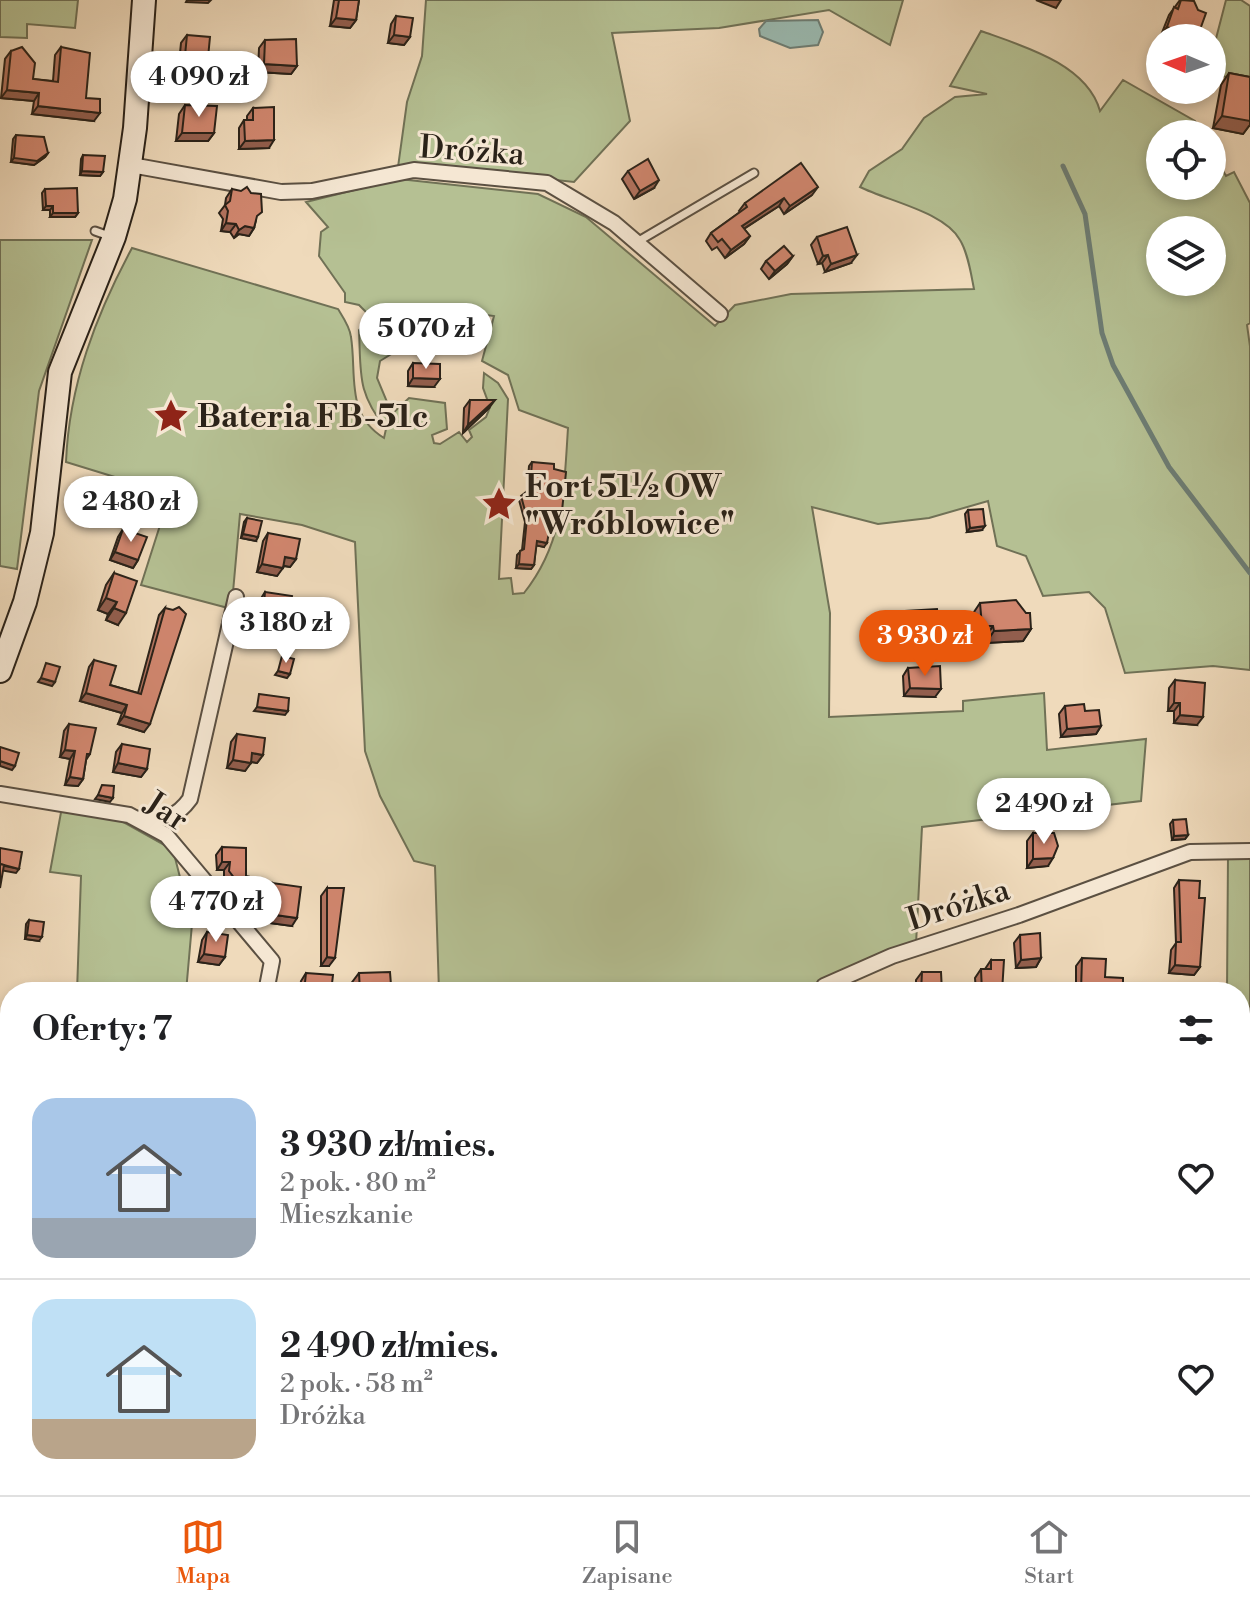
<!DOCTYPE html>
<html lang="pl">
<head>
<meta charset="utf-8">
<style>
  :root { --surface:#fff; --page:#f6f6f6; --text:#202124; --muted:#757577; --line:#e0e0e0; --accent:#ea580c }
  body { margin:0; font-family:"Libre Bodoni",serif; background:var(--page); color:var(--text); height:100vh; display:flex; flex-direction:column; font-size:30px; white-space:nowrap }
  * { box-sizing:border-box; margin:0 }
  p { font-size:26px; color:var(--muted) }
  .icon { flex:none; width:44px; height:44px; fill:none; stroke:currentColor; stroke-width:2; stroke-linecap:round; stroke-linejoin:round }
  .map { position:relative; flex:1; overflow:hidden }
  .side { position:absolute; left:0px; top:982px; width:1250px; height:514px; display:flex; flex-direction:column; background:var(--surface); border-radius:32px 32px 0 0; box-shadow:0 4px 12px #0003 }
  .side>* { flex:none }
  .needle { width:52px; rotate:272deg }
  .tools { position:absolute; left:1146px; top:24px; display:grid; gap:16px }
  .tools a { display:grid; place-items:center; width:80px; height:80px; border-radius:50%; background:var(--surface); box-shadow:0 4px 12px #0003; font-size:40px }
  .price { position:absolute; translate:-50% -68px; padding:0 18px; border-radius:28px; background:#fff; color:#222; font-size:26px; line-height:52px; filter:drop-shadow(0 2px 4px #0008) }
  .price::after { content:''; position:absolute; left:50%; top:48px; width:24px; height:18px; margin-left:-12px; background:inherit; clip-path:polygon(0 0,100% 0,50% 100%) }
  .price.on { background:var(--accent); color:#fff }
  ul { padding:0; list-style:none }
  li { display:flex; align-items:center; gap:24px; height:200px; padding:0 32px }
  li+li { border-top:2px solid var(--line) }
  li span { display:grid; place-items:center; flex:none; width:224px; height:160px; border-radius:24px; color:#555 }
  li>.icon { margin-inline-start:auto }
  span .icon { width:96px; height:96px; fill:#fffc; stroke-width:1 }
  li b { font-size:34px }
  h2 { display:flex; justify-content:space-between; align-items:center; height:96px; padding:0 32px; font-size:34px }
  .menu { display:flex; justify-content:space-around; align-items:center; height:112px; border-top:2px solid var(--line); background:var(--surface); font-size:22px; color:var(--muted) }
  .menu a { display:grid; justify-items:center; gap:4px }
  .menu .on { color:var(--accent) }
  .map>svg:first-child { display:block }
  .green { fill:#b5c093; stroke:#707156; stroke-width:2; fill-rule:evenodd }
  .water { fill:#9abab1; stroke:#6d7d74; stroke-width:2 }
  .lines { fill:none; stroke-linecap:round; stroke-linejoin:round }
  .stream { stroke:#6d7d74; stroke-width:5 }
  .lane-casing { stroke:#5b5042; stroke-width:11 }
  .street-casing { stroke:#5b5042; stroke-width:18 }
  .secondary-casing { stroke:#2a2219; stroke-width:26 }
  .lane { stroke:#f5e7d3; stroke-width:7 }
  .street { stroke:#f5e7d3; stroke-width:14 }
  .secondary { stroke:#f5e7d3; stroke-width:22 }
  .wall { fill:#b3735f; stroke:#2a2219; stroke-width:2 }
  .shaded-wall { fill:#925e4d; stroke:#2a2219; stroke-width:2 }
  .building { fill:#d0866e; stroke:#2a2219; stroke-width:2 }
  .labels { text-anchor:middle; stroke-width:6; stroke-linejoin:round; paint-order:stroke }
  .street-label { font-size:32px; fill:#2a2219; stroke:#f5e7d3 }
  .poi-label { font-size:32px; font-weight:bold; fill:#2a2219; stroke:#f5e7d3; text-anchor:start }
</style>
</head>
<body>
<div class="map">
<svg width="1250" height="1495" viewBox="0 0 1250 1495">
  <rect width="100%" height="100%" fill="#efdabb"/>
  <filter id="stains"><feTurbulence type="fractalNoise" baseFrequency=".0025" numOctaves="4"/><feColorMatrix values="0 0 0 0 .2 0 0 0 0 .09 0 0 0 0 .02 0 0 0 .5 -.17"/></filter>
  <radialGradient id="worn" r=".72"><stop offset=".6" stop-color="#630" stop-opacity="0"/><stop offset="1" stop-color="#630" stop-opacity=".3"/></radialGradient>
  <g class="green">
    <polygon points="0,0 78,0 75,28 27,24 27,38 0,37"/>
    <polygon points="426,0 903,0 890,45 829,10 719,28 612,33 630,121 574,182 417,165 398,167 407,102 422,56"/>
    <polygon points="1226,0 1241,0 1250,6 1250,82 1212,74 1212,54"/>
    <path d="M981,31C1023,46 1087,64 1100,111L1123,80L1195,121L1203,134H1160V186H1212V151L1226,176L1234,172L1250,203V323L1247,325L1250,346V670L1213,666L1125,673L1105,608L1089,592L1043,596L1026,556L997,546L988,501L929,518L878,524L812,507L830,613L829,717L963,711V701L1044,693L1047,750L1146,739L1141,801L922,827L916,944L817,992H439L435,866L414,861L380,796L365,751L355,542L302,525L240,514L233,592L228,608L141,585L170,494L66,462C69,385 96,315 132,248L338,309C343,317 350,327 351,337C357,375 345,414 384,438L386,429C357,392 361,375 359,330L371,317L359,305L345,302V293L319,256L321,232L328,227L306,202L399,179L538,194L586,217L715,326L735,305L791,294L974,289C971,274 968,253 960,240C945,212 888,201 860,187L869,171L902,149L924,118L955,97L987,94L950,86ZM1160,230H1212V282H1160ZM471,313L494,316L482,361L508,375L519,410L568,428C564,489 564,543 524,593L513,594L511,578L499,579L508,399L498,383L484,373L483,388L490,407L486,417L469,430L472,437L467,442L459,432L440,444L434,443L432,435L447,429L445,403L409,398L392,414L377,378L380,361L442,323Z"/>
    <polygon points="92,240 39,391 17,569 0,566 0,240"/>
    <polygon points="62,807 114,817 173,850 192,924 186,992 77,992 81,876 50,872"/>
    <polygon points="1228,855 1250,857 1250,1160 1240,1160 1240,992 1227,992"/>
    <rect x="0" y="1123" width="10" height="242"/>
    <rect x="235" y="1486" width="275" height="9"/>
    <polygon points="630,1486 735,1486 755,1495 629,1495"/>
    <polygon points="770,1486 1145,1486 1152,1495 785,1495"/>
  </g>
  <polygon class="water" points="818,20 823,32 818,45 790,48 760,36 759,29 766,21"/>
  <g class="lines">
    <polyline class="stream" points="1063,166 1085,214 1102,333 1113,365 1169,467 1250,573"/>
    <g class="lane-casing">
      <g id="lane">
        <polyline points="95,231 112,237"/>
        <polyline points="637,242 754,173"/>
      </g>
    </g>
    <g class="street-casing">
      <g id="street">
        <polyline points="131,165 281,192 312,191 414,170 547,183 614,223 720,314"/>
        <polyline points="0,794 129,815 166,835 272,961 266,992"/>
        <path d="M141,818C163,822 177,817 190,799L236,597"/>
        <polyline points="824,986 892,956 1019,915 1190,852 1250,851"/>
        <polyline points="0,1485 37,1495"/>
        <polyline points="755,1486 774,1495"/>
        <polyline points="1216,1495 1250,1488"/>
      </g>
    </g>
    <g class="secondary-casing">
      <polyline id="secondary" points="0,671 25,602 42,533 60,372 114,237 125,199 135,128 144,0"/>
    </g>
    <use href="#lane" class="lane"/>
    <use href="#street" class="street"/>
    <use href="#secondary" class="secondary"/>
  </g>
  <g class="wall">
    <polygon points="334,0 359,0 356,20 350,28 330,26"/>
    <polygon points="1180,0 1190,0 1161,35 1169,15"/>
    <polygon points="396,16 410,37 404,45 388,43 391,24"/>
    <polygon points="187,35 207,68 201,76 178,74 181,43"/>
    <polygon points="265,40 297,66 291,74 258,72 259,48"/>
    <polygon points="61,47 86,98 94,121 32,114 34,101 1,98 5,59 11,51 33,79 53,81 55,55"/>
    <polygon points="1229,73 1250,77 1250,126 1249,126 1243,134 1213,128 1221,85"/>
    <polygon points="185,105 214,133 208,141 176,141 179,114"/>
    <polygon points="253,108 269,148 239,149 239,128 244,120 247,120 247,116"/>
    <polygon points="16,135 48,153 45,157 34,165 11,162 13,139"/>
    <polygon points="83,155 103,172 100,176 80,175 81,159"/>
    <polygon points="628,171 654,188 634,199 622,179"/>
    <polygon points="45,189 78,213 75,217 50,217 50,210 43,210 42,193"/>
    <polygon points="232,189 256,220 254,228 249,236 239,234 234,238 230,232 221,231 223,219 219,213 225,205 226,198"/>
    <polygon points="812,195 784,214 779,206 744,229 750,236 744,244 725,258 717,247 712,250 706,241 711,233 740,212 739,211 745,203"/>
    <polygon points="817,237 851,263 825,272 822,263 818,264 811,245"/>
    <polygon points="793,256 787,264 769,279 761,269 766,261"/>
    <polygon points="413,363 434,387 408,386 408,371"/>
    <polygon points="470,400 489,408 463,433 464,408"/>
    <polygon points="532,462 554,469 562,511 560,515 547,515 544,547 536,545 534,565 531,569 516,568 517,555 522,550 525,522 519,500 527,491 529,466"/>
    <polygon points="968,510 982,530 967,532 965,514"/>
    <polygon points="247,518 256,541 241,538 244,522"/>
    <polygon points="123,529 138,560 133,568 110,560 118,537"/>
    <polygon points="268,533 296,559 290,567 283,566 277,576 257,572 263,541"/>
    <polygon points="114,573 118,625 106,620 108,614 98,610 106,585"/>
    <polygon points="265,592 286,629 280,637 257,633 260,600"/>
    <polygon points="980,603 1031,629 1023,641 986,643 985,638 973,638 972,615"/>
    <polygon points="165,608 144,732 118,724 122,713 80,701 89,667 94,660 110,685 138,693 159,615"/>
    <polygon points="889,612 939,628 933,636 915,637 915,641 909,649 886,651 884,620"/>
    <polygon points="908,668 935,697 904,696 903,676"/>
    <polygon points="1175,680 1197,725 1174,723 1174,711 1168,711 1169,688"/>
    <polygon points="1065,706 1085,711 1101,726 1096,734 1061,737 1059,714"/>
    <polygon points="69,724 90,754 86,760 83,779 78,786 65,785 70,759 60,757 64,731"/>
    <polygon points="237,734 263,755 257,763 251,762 245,771 227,768 231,742"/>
    <polygon points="122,744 147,769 141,777 113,772 116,752"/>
    <polygon points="1173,820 1188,835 1185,839 1172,840 1170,824"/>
    <polygon points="1033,833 1048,866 1027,868 1027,841"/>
    <polygon points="222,847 255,888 249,896 241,903 224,879 224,870 217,870 216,855"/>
    <polygon points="1179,880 1199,898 1200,967 1194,975 1169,973 1171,950 1176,943 1174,888"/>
    <polygon points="272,883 292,926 262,922 267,891"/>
    <polygon points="327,888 329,966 321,966 321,896"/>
    <polygon points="29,920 39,941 25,939 26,924"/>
    <polygon points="207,932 225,957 219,965 198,962 202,940"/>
    <polygon points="1020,935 1041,958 1036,967 1016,968 1014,943"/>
    <polygon points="1082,958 1105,977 1123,992 1076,992 1076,966"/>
    <polygon points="991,960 1002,992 976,992 975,978 981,969 985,969"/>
    <polygon points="922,972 942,992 916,992 916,980"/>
    <polygon points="306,973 331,992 299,992 301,981"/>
    <polygon points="359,973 391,985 400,992 351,992 350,985"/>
    <polygon points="1246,1332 1250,1333 1250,1370 1240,1370 1240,1341"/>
    <polygon points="8,1361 10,1362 10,1386 0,1384 2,1369"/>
    <polygon points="572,1486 630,1486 629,1495 572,1495"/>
  </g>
  <g class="shaded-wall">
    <polygon points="187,0 211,0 208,3 186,2"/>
    <polygon points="1036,0 1061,0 1056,8"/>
    <polygon points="336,18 356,20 350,28 330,26"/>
    <polygon points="1167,27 1196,38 1169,38 1161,35"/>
    <polygon points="394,35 410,37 404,45 388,43"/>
    <polygon points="264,64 297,66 291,74 258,72"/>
    <polygon points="184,66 207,68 201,76 178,74"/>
    <polygon points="7,90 39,93 34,101 1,98"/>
    <polygon points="38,106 100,113 94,121 32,114"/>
    <polygon points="1222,116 1250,117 1250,126 1249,126 1243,134 1213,128"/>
    <polygon points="182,133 214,133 208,141 176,141"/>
    <polygon points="274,140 269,148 239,149 245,141"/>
    <polygon points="48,153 45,157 34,165 11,162 14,158"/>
    <polygon points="82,171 103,172 100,176 80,175"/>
    <polygon points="659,180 654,188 634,199 640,191"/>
    <polygon points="818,187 812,195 784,214 790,206"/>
    <polygon points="784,198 779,206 737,233 742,226"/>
    <polygon points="46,206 53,206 50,210 43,210"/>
    <polygon points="53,213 78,213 75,217 50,217"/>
    <polygon points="226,223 236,224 230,232 221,231"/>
    <polygon points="245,226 254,228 249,236 239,234 234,238 239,230"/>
    <polygon points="750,236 744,244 725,258 731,250"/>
    <polygon points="828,255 822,263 818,264 823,256"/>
    <polygon points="857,255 851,263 825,272 831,264"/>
    <polygon points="793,256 787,264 769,279 775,271"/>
    <polygon points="413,378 440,379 434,387 408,386"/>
    <polygon points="495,400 489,408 463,433 468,425"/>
    <polygon points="546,511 562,511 560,515 543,515"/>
    <polygon points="985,526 982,530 967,532 970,528"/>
    <polygon points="243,534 258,537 256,541 241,538"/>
    <polygon points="537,541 547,543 544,547 534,545"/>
    <polygon points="115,552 138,560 133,568 110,560"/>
    <polygon points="285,557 296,559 290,567 280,565"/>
    <polygon points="262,564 283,568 277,576 257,572"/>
    <polygon points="519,564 534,565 531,569 516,568"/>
    <polygon points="106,598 117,602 108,614 98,610"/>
    <polygon points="114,608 126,613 118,625 106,620"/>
    <polygon points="262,625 286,629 280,637 257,633"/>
    <polygon points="982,626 993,626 985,638 973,638"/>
    <polygon points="939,628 933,636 908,638 914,630"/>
    <polygon points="1031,629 1023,641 986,643 994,631"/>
    <polygon points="915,641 909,649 886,651 892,643"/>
    <polygon points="278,671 290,674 287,678 275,675"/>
    <polygon points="41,678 55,682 52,686 38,682"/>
    <polygon points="910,688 941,689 935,697 904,696"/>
    <polygon points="86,693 127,705 122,713 80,701"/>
    <polygon points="1174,703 1180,703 1174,711 1168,711"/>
    <polygon points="257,707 288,711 285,715 254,711"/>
    <polygon points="1180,715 1203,717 1197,725 1174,723"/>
    <polygon points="124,716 150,724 144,732 118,724"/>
    <polygon points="1101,726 1096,734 1061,737 1067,729"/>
    <polygon points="65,750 75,751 70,759 60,757"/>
    <polygon points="252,753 263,755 257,763 246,761"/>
    <polygon points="233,760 251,763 245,771 227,768"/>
    <polygon points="0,761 15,766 12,770 0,766"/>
    <polygon points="118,763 147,769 141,777 113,772"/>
    <polygon points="70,777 83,779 78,786 65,785"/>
    <polygon points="98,795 113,798 110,802 95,799"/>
    <polygon points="1188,835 1185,839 1172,840 1174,836"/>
    <polygon points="1053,858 1048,866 1027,868 1033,859"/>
    <polygon points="222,862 230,862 224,870 217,870"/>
    <polygon points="0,865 19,869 16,873 0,870"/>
    <polygon points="268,914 297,918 292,926 262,922"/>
    <polygon points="27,935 42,937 39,941 25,939"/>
    <polygon points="204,954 225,957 219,965 198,962"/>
    <polygon points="327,957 335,958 329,966 321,966"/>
    <polygon points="1041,958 1036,967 1016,968 1021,960"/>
    <polygon points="1175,965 1200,967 1194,975 1169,973"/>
    <rect x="1240" y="1358" width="10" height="12"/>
    <polygon points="6,1376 10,1377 10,1386 0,1384"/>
  </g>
  <g class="building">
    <polygon points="339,0 359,0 356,20 336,18"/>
    <polygon points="1181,0 1194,1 1198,10 1206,13 1197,38 1167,27 1174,7 1178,9"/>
    <polygon points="396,16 413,18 410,37 394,35"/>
    <polygon points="187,35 210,37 207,68 184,66"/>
    <polygon points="296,39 297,66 264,64 265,40"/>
    <polygon points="22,47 35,63 33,79 58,82 61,47 90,53 86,98 100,99 100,113 38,106 39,93 7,90 11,51"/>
    <polygon points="1229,73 1250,77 1250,121 1222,116"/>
    <polygon points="185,105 217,106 214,133 182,133"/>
    <polygon points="274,107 274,140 245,141 244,120 253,120 253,108"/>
    <polygon points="16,135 44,137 48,153 37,161 14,158"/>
    <polygon points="83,155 105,156 103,172 82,171"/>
    <polygon points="648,159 659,180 640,191 628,171"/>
    <polygon points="801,163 818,187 790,206 784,198 742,226 750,236 731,250 722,239 718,242 711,233 747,207 745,203"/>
    <polygon points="247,187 251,193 261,194 262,212 257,216 254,228 245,226 239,230 236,224 226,223 228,211 225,205 230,201 232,189 241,191"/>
    <polygon points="77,188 78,213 53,213 53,206 46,206 45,189"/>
    <polygon points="847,227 857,255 831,264 828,255 823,256 817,237"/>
    <polygon points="784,246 793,256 775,271 766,261"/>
    <polygon points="413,363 440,364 440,379 413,378"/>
    <polygon points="470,400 495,400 468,425"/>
    <polygon points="532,462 554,464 554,469 566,472 562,511 546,511 550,527 547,543 537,541 534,565 519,564 520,551 524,549 527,518 521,496 530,489"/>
    <polygon points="983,509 985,526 970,528 968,510"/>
    <polygon points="247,518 262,521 258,537 243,534"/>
    <polygon points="123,529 147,537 138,560 115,552"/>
    <polygon points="268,533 300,539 296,559 285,557 283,568 262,564"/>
    <polygon points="114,573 137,581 126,613 114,608 117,602 106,598"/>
    <polygon points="265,592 292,596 286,629 262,625"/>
    <polygon points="1016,600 1026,613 1030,613 1031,629 994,631 993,626 982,626 980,603"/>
    <polygon points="179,607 186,614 150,724 124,716 127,705 86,693 94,660 116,666 110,685 141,694 165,608 173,610"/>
    <polygon points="937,609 939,628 914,630 915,641 892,643 889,612"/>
    <polygon points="282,656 294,659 290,674 278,671"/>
    <polygon points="46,663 60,667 55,682 41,678"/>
    <polygon points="940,666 941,689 910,688 908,668"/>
    <polygon points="1175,680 1205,683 1203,717 1180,715 1180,703 1174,703"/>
    <polygon points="259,694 289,698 288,711 257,707"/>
    <polygon points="1084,704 1085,711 1099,710 1101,726 1067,729 1065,706"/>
    <polygon points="69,724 96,728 90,754 87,754 83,779 70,777 75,751 65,750"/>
    <polygon points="237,734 265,738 263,755 252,753 251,763 233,760"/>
    <polygon points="122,744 150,749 147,769 118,763"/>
    <polygon points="0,747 19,753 15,766 0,761"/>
    <polygon points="102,785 114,786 113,798 98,795"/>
    <polygon points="1186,819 1188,835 1174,836 1173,820"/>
    <polygon points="1033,833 1054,833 1058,846 1053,858 1033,859"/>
    <polygon points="222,847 246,848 246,876 255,878 255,888 247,895 229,871 230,862 222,862"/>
    <polygon points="0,848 22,852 19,869 0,864"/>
    <polygon points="0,864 4,865 0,888"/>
    <polygon points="1179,880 1200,881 1199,898 1205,898 1200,967 1175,965 1176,942 1181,942"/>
    <polygon points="272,883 301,887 297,918 268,914"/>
    <polygon points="327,888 344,888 335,958 327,957"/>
    <polygon points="29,920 44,922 42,937 27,935"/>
    <polygon points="207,932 228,935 225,957 204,954"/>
    <polygon points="1040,933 1041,958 1021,960 1020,935"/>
    <polygon points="1082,958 1106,959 1105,977 1123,978 1123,992 1081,992"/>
    <polygon points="991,960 1004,960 1002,992 982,992 981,969 991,969"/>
    <polygon points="390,972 391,985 400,985 400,992 360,992 359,973"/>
    <polygon points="922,972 941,972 942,992 921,992"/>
    <polygon points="306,973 333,975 331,992 304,992"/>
    <polygon points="1246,1332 1250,1333 1250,1358 1240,1358 1240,1344 1246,1344"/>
    <polygon points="8,1361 10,1362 10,1377 6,1376"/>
    <rect x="1240" y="1435" width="3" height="30"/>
    <polygon points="581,1486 630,1486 629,1495 581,1495"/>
  </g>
  <defs>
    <g id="sight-bare" transform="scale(2.76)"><path d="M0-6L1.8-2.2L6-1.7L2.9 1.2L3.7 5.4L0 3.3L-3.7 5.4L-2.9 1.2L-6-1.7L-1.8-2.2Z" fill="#8f2418" stroke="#f5e7d3" stroke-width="2.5" paint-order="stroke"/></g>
  </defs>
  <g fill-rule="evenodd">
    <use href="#sight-bare" x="171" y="416"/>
    <use href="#sight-bare" x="499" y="504"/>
  </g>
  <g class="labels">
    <g class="street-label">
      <text transform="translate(472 150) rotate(4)" y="11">Dróżka</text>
      <text transform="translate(167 811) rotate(33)" y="11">Jar</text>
      <text transform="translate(958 904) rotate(-18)" y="11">Dróżka</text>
    </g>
    <g class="poi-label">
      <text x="197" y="427">Bateria FB-51c</text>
      <text x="525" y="497">Fort 51½ OW<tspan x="525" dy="37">"Wróblowice"</tspan></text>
    </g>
  </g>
  <rect width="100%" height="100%" filter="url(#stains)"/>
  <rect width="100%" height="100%" fill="url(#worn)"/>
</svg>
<div class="tools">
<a><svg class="needle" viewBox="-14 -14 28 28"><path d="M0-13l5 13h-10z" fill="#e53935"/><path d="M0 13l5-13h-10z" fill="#757577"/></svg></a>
<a><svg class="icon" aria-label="locate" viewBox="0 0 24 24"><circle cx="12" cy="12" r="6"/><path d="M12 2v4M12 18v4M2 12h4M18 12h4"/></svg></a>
<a><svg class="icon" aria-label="layers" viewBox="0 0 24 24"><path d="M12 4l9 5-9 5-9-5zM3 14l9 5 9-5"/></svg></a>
</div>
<b class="price" style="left:199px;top:119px">4 090 zł</b>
<b class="price" style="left:426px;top:371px">5 070 zł</b>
<b class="price" style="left:131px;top:544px">2 480 zł</b>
<b class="price" style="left:286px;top:665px">3 180 zł</b>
<b class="price on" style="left:925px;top:678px">3 930 zł</b>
<b class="price" style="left:1044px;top:846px">2 490 zł</b>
<b class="price" style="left:216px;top:944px">4 770 zł</b>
<section class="side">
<h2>Oferty: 7<svg class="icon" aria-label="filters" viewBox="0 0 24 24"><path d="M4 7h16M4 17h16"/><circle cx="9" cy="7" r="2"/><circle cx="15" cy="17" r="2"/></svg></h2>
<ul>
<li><span style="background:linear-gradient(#a9c7e8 75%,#9aa5b1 0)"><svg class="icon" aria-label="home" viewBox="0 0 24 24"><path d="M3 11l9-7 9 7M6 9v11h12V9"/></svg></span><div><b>3 930 zł/mies.</b><p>2 pok. · 80 m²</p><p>Mieszkanie</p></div><svg class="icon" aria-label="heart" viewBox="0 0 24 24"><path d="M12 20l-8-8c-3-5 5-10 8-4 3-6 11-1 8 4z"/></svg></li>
<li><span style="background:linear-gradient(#bfe0f5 75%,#b9a48a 0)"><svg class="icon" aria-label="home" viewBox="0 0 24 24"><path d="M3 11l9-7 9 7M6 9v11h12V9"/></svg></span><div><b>2 490 zł/mies.</b><p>2 pok. · 58 m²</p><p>Dróżka</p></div><svg class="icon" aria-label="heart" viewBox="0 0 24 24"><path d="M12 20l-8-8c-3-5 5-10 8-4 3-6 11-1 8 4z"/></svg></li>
</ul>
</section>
</div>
<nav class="menu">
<a class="on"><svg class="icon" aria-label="map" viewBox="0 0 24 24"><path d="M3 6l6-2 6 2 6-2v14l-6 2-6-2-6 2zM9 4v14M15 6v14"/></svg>Mapa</a>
<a><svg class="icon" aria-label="saved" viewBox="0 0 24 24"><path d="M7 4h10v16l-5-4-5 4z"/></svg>Zapisane</a>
<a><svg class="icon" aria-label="home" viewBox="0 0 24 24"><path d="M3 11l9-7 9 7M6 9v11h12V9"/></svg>Start</a>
</nav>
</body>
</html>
